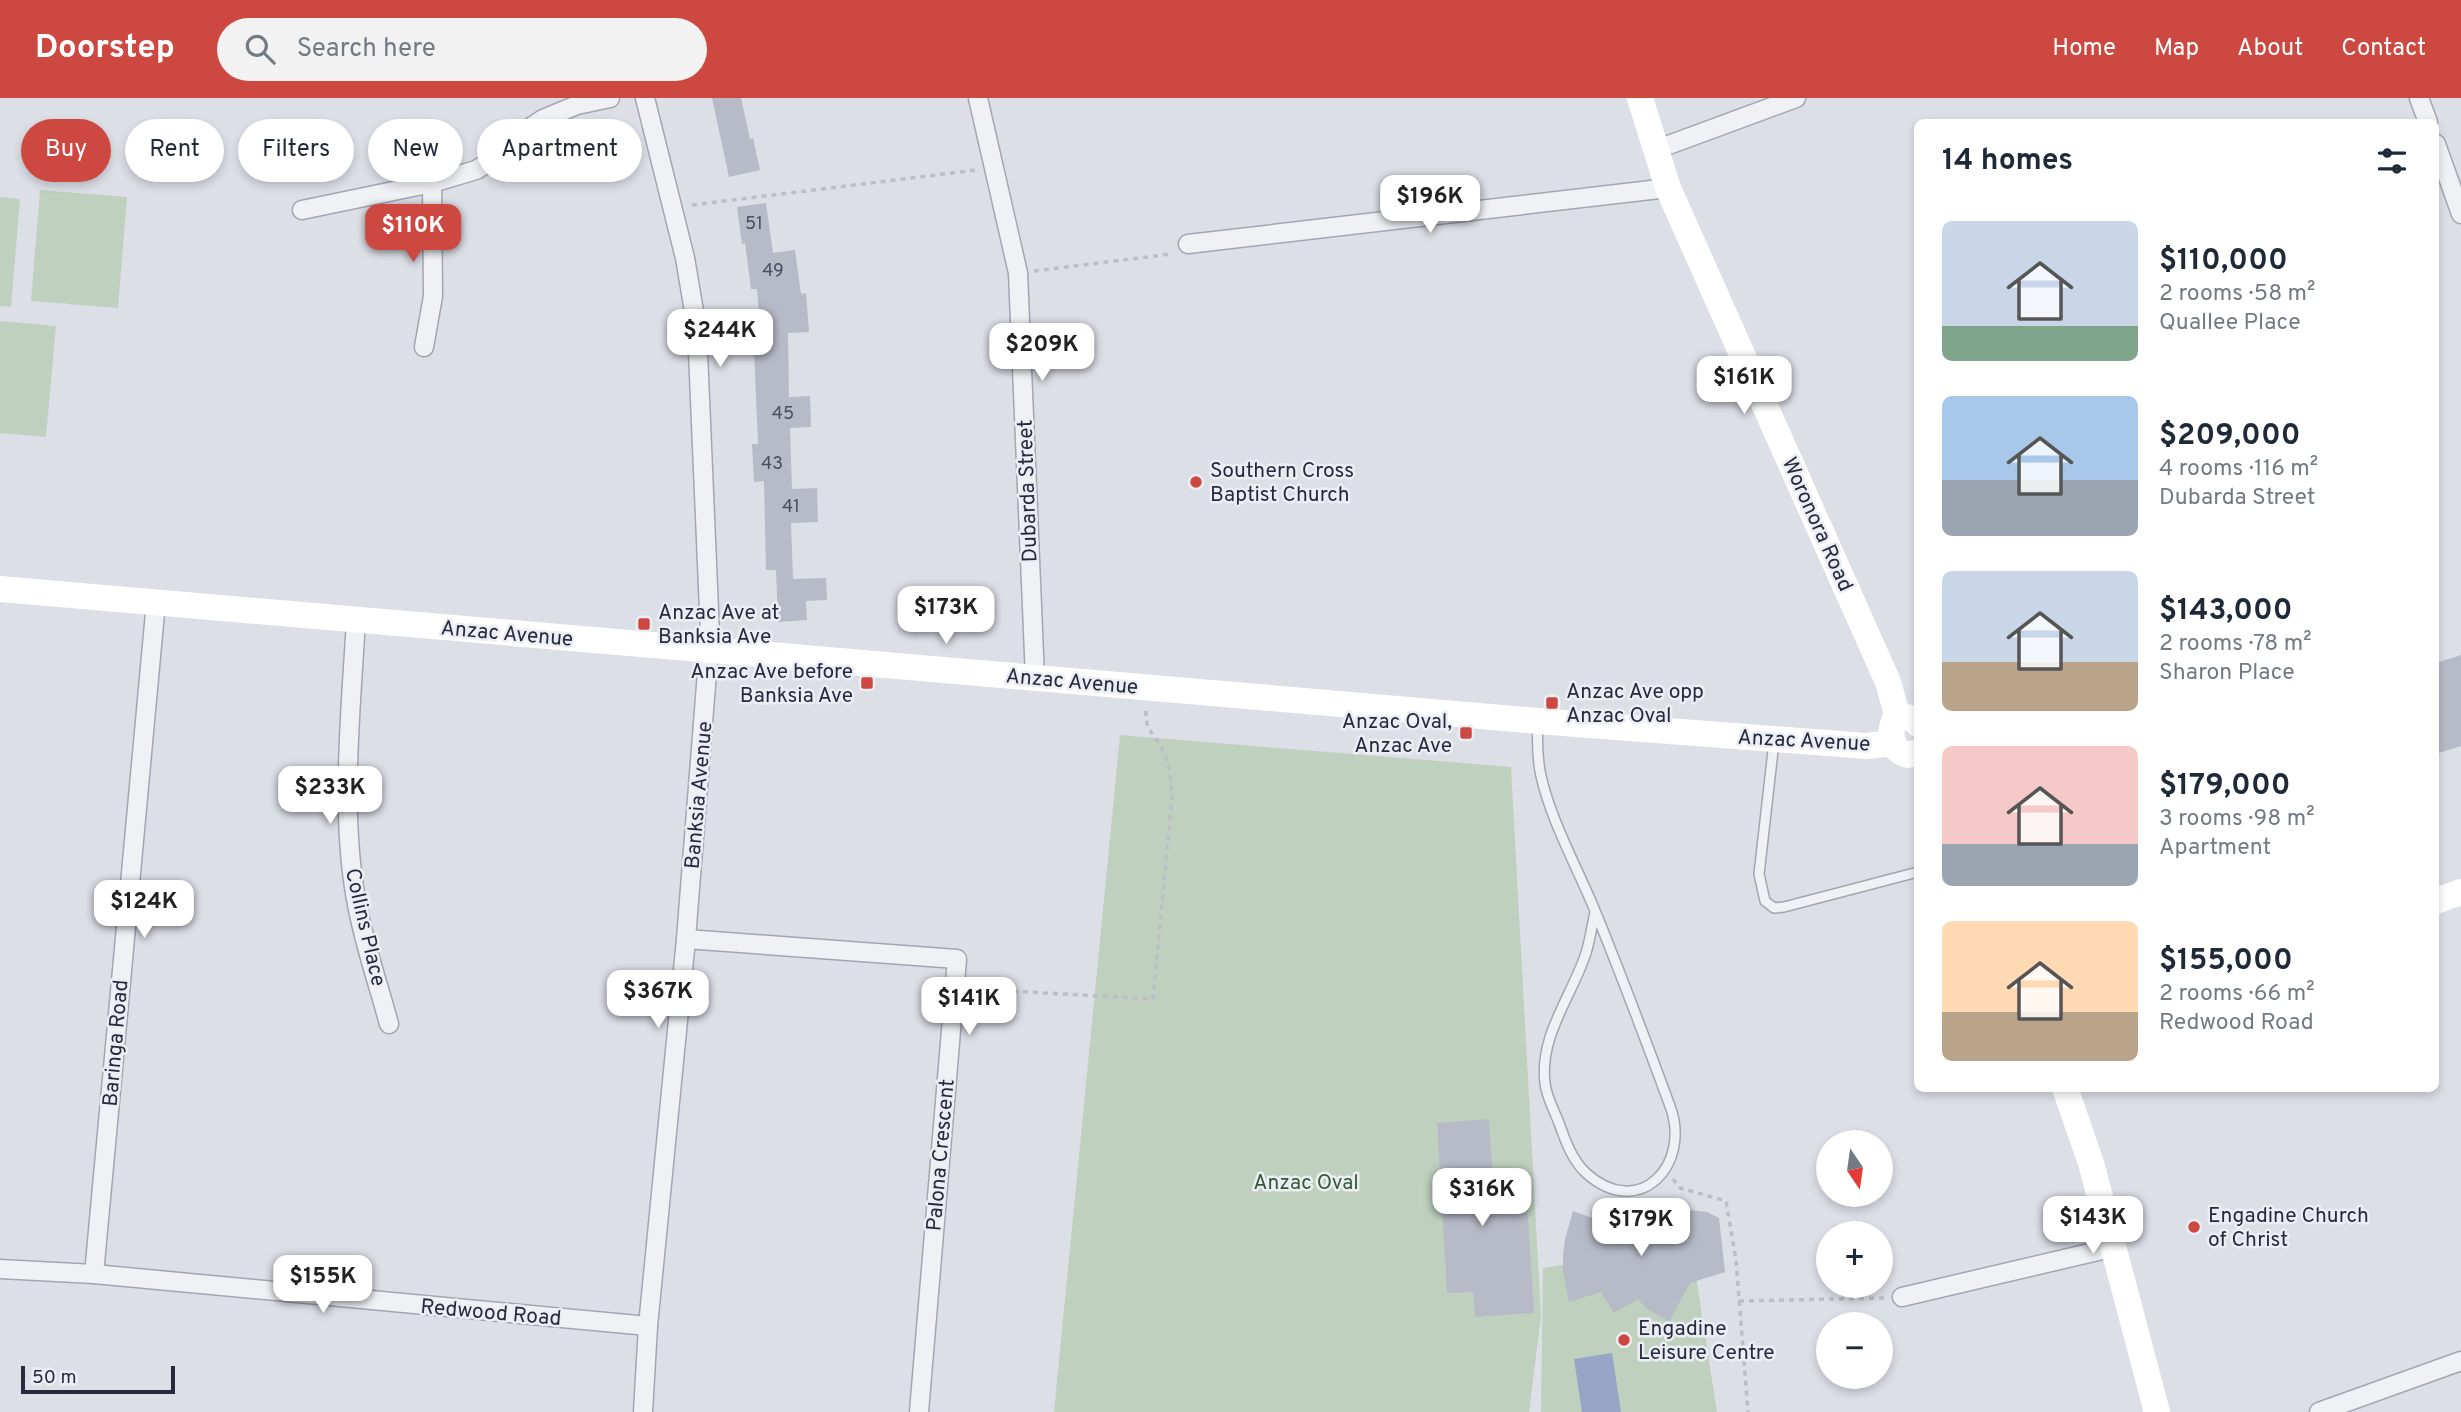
<!DOCTYPE html>
<html lang="en">
<head>
<meta charset="utf-8">
<style>
  :root { --surface:#fff; --page:#f2f2f3; --text:#1f2937; --muted:#747a83; --accent:#cd4841 }
  body { margin:0; font-family:Overpass,sans-serif; background:var(--page); color:var(--text); height:100vh; display:flex; flex-direction:column; font-size:26px; white-space:nowrap }
  * { box-sizing:border-box; margin:0 }
  p { font-size:23px; color:var(--muted) }
  .icon { flex:none; width:38px; height:38px; fill:none; stroke:currentColor; stroke-width:2; stroke-linecap:round; stroke-linejoin:round }
  .map { position:relative; flex:1; overflow:hidden }
  .details { position:absolute; left:1914px; top:21px; width:525px; height:973px; display:flex; flex-direction:column; background:var(--surface); border-radius:10px; box-shadow:0 4px 10px #0003 }
  .details>* { flex:none }
  .banner { position:absolute; left:21px; top:21px; width:665px; height:63px; display:flex; gap:14px }
  .needle { width:46px; rotate:167deg }
  .tools { position:absolute; left:1816px; top:1032px; display:grid; gap:14px }
  .tools a { display:grid; place-items:center; width:77px; height:77px; border-radius:50%; background:var(--surface); box-shadow:0 4px 10px #0003; font-size:35px }
  .scale { position:absolute; left:21px; bottom:18px; width:154px; box-sizing:border-box; padding-left:7px; border:4px solid #272a3d; border-top:0; font-size:19px; line-height:24px; white-space:nowrap; color:#272a3d; -webkit-text-stroke:5px #eceef5; paint-order:stroke }
  .price { position:absolute; translate:-50% -60px; padding:0 16px; border-radius:14px; background:#fff; color:#222; font-size:23px; line-height:46px; filter:drop-shadow(0 2px 4px #0008) }
  .price::after { content:''; position:absolute; left:50%; top:42px; width:21px; height:16px; margin-left:-10px; background:inherit; clip-path:polygon(0 0,100% 0,50% 100%) }
  .price.selected { background:var(--accent); color:#fff }
  ul { padding:0; list-style:none }
  li { display:flex; align-items:center; gap:21px; height:175px; padding:0 28px }
  li span { display:grid; place-items:center; flex:none; width:196px; height:140px; border-radius:10px; color:#555 }
  li>.icon { margin-inline-start:auto }
  span .icon { width:84px; height:84px; fill:#fffc; stroke-width:1 }
  li b { font-size:30px }
  h2 { display:flex; justify-content:space-between; align-items:center; height:84px; padding:0 28px; font-size:30px }
  .tag { padding:0 24px; border-radius:32px; background:var(--surface); box-shadow:0 4px 10px #0003; font-size:24px; line-height:63px }
  .tag.selected { background:var(--accent); color:#fff }
  header { display:flex; align-items:center; gap:42px; box-sizing:border-box; height:98px; padding:0 35px; background:var(--accent); color:#fff }
  header strong { font-size:33px }
  nav { display:flex; gap:38px; margin-inline-start:auto; font-size:24px }
  .search { width:490px; height:63px; background:var(--page); display:flex; align-items:center; gap:18px; box-sizing:border-box; padding:0 24px; border-radius:38px; color:var(--muted); font-size:26px }
  .map>svg:first-child { display:block }
  .green { fill:#bfd1be }
  .water { fill:#98a5c7 }
  .building { fill:#b7bac7 }
  .lines { fill:none; stroke-linecap:round; stroke-linejoin:round }
  .lane-casing { stroke:#a3a5b1; stroke-width:12 }
  .street-casing { stroke:#a3a5b1; stroke-width:21 }
  .path { stroke:#bcbdc5; stroke-width:3.5; stroke-dasharray:5 5; stroke-linecap:butt }
  .lane { stroke:#f0f1f5; stroke-width:9 }
  .street { stroke:#f0f1f5; stroke-width:18 }
  .secondary { stroke:#fff; stroke-width:26 }
  .poi-dot { fill:#cd4841; stroke:#eceef5; stroke-width:2.5 }
  .labels { text-anchor:middle; stroke-width:5; stroke-linejoin:round; paint-order:stroke }
  .number-label { font-size:18px; fill:#4b4e60 }
  .poi-label { font-size:21px; fill:#272a3d; stroke:#eceef5; text-anchor:start }
  .street-label { font-size:21px; fill:#272a3d; stroke:#eceef5 }
  .park-label { font-size:21px; fill:#345934; stroke:#eceef5 }
</style>
</head>
<body>
<header>
<strong>Doorstep</strong>
<div class="search"><svg class="icon" aria-label="search" viewBox="0 0 24 24"><circle cx="10" cy="10" r="6"/><path d="M15 15l6 6"/></svg>Search here</div>
<nav><a>Home</a><a>Map</a><a>About</a><a>Contact</a></nav>
</header>
<div class="map">
<svg width="2461" height="1314" viewBox="0 0 2461 1314">
  <rect width="100%" height="100%" fill="#dddfe7"/>
  <g class="green">
    <polygon points="40,92 127,99 118,210 31,203"/>
    <polygon points="0,99 20,101 11,209 0,208"/>
    <polygon points="0,223 56,228 46,339 0,335"/>
    <polygon points="1120,637 1511,669 1541,1218 1529,1314 1054,1314"/>
    <polygon points="1691,1146 1717,1314 1541,1314 1543,1170"/>
  </g>
  <polygon class="water" points="1612,1255 1621,1314 1582,1314 1574,1261"/>
  <g class="building">
    <polygon points="712,0 741,0 750,41 753,40 760,72 729,79"/>
    <polygon points="766,105 773,155 795,152 801,196 806,195 809,234 788,235 789,299 810,298 811,329 790,330 792,391 817,390 818,424 791,425 793,481 826,480 827,502 806,503 807,522 778,524 776,472 766,472 764,383 754,384 752,346 758,346 754,253 762,253 757,191 751,191 745,145 742,146 737,109"/>
    <polygon points="2461,557 2461,648 2436,656 2436,565"/>
    <polygon points="1489,1021 1492,1070 1471,1072 1473,1106 1527,1103 1534,1215 1475,1219 1473,1194 1447,1195 1437,1025"/>
    <polygon points="1617,1107 1655,1131 1664,1122 1676,1115 1690,1112 1707,1114 1719,1120 1725,1174 1690,1185 1669,1224 1646,1210 1638,1201 1614,1215 1601,1194 1569,1204 1563,1174 1563,1158 1565,1141 1573,1113 1604,1124"/>
  </g>
  <g class="lines">
    <g class="lane-casing">
      <g id="lane">
        <path d="M1538,625C1537,643 1537,660 1541,678C1551,723 1578,771 1596,815C1622,879 1646,943 1670,1008C1692,1067 1639,1123 1586,1075C1572,1062 1565,1042 1559,1025C1554,1012 1546,998 1545,985C1539,938 1572,898 1586,855C1590,842 1592,828 1595,814"/>
        <polyline points="1774,644 1759,776 1765,803 1774,810 1784,809 1918,774"/>
      </g>
    </g>
    <g class="street-casing">
      <g id="street">
        <polyline points="978,0 1018,175 1035,580"/>
        <polyline points="2419,0 2428,24"/>
        <polyline points="2436,46 2461,116"/>
        <polyline points="1655,52 1796,0"/>
        <polyline points="302,112 432,85 476,72 496,60 528,31 543,21 577,7 610,0"/>
        <polyline points="1188,146 1668,90"/>
        <polyline points="424,249 433,198 432,85"/>
        <path d="M356,522C351,611 340,713 356,801C363,843 378,885 389,926"/>
        <polyline points="686,841 957,861 919,1314"/>
        <polyline points="0,1171 94,1176 648,1228"/>
        <polyline points="94,1176 156,504"/>
        <polyline points="1902,1199 2115,1149"/>
        <polyline points="643,1314 648,1228 686,841 710,536 697,231 685,160 645,0"/>
        <polyline points="2319,1314 2461,1263"/>
      </g>
    </g>
    <g class="path">
      <polyline points="692,107 976,72"/>
      <polyline points="1034,173 1172,156"/>
      <path d="M973,891L1153,901L1172,699C1171,681 1170,665 1161,649C1153,634 1145,632 1146,613"/>
      <polyline points="1673,1081 1680,1090 1726,1103 1736,1162 1748,1314"/>
      <polyline points="1739,1203 1885,1200"/>
    </g>
    <use href="#lane" class="lane"/>
    <use href="#street" class="street"/>
    <g class="secondary">
      <polyline points="1640,0 1668,90 1888,584 1898,620"/>
      <polyline points="0,491 1538,623 1866,648 1893,645"/>
      <path d="M1918,626C1910,618 1904,616 1894,623C1888,638 1893,653 1908,657L1918,654"/>
      <polyline points="2436,803 2461,794"/>
      <polyline points="2065,990 2091,1065 2157,1314"/>
    </g>
  </g>
  <g class="poi-dot">
    <circle cx="1196" cy="384" r="7"/>
    <rect x="637" y="519" width="14" height="14" rx="3.5"/>
    <rect x="860" y="578" width="14" height="14" rx="3.5"/>
    <rect x="1545" y="598" width="14" height="14" rx="3.5"/>
    <rect x="1459" y="628" width="14" height="14" rx="3.5"/>
    <circle cx="2194" cy="1129" r="7"/>
    <circle cx="1624" cy="1242" r="7"/>
  </g>
  <g class="labels">
    <g class="number-label">
      <text x="754" y="131">51</text>
      <text x="773" y="178">49</text>
      <text x="783" y="321">45</text>
      <text x="772" y="371">43</text>
      <text x="791" y="414">41</text>
    </g>
    <g class="poi-label">
      <text x="1210" y="379">Southern Cross<tspan x="1210" dy="24">Baptist Church</tspan></text>
      <text x="658" y="521">Anzac Ave at<tspan x="658" dy="24">Banksia Ave</tspan></text>
      <text x="853" y="580" text-anchor="end">Anzac Ave before<tspan x="853" dy="24">Banksia Ave</tspan></text>
      <text x="1566" y="600">Anzac Ave opp<tspan x="1566" dy="24">Anzac Oval</tspan></text>
      <text x="1452" y="630" text-anchor="end">Anzac Oval,<tspan x="1452" dy="24">Anzac Ave</tspan></text>
      <text x="2208" y="1124">Engadine Church<tspan x="2208" dy="24">of Christ</tspan></text>
      <text x="1638" y="1237">Engadine<tspan x="1638" dy="24">Leisure Centre</tspan></text>
    </g>
    <g class="street-label">
      <text transform="translate(1027 393) rotate(-92)" y="7">Dubarda Street</text>
      <text transform="translate(1818 426) rotate(66)" y="7">Woronora Road</text>
      <text transform="translate(507 535) rotate(5)" y="7">Anzac Avenue</text>
      <text transform="translate(1072 583) rotate(5)" y="7">Anzac Avenue</text>
      <text transform="translate(1804 642) rotate(3)" y="7">Anzac Avenue</text>
      <text transform="translate(698 697) rotate(-85)" y="7">Banksia Avenue</text>
      <text transform="translate(366 829) rotate(77)" y="7">Collins Place</text>
      <text transform="translate(115 945) rotate(-85)" y="7">Baringa Road</text>
      <text transform="translate(940 1057) rotate(-85)" y="7">Palona Crescent</text>
      <text transform="translate(491 1214) rotate(5)" y="7">Redwood Road</text>
    </g>
    <g class="park-label">
      <text x="1306" y="1091">Anzac Oval</text>
    </g>
  </g>
</svg>
<div class="tools">
<a><svg class="needle" viewBox="-14 -14 28 28"><path d="M0-13l5 13h-10z" fill="#e53935"/><path d="M0 13l5-13h-10z" fill="#747a83"/></svg></a>
<a>+</a>
<a>−</a>
</div>
<div class="scale">50 m</div>
<b class="price" style="left:1430px;top:137px">$196K</b>
<b class="price selected" style="left:413px;top:166px">$110K</b>
<b class="price" style="left:720px;top:271px">$244K</b>
<b class="price" style="left:1042px;top:285px">$209K</b>
<b class="price" style="left:1744px;top:318px">$161K</b>
<b class="price" style="left:946px;top:548px">$173K</b>
<b class="price" style="left:330px;top:728px">$233K</b>
<b class="price" style="left:144px;top:842px">$124K</b>
<b class="price" style="left:658px;top:932px">$367K</b>
<b class="price" style="left:969px;top:939px">$141K</b>
<b class="price" style="left:1482px;top:1130px">$316K</b>
<b class="price" style="left:2093px;top:1158px">$143K</b>
<b class="price" style="left:1641px;top:1160px">$179K</b>
<b class="price" style="left:323px;top:1217px">$155K</b>
<div class="banner">
<a class="tag selected">Buy</a>
<a class="tag">Rent</a>
<a class="tag">Filters</a>
<a class="tag">New</a>
<a class="tag">Apartment</a>
</div>
<section class="details">
<h2>14 homes<svg class="icon" aria-label="filters" viewBox="0 0 24 24"><path d="M4 7h16M4 17h16"/><circle cx="9" cy="7" r="2"/><circle cx="15" cy="17" r="2"/></svg></h2>
<ul>
<li><span style="background:linear-gradient(#c9d6e8 75%,#7fa58c 0)"><svg class="icon" aria-label="home" viewBox="0 0 24 24"><path d="M3 11l9-7 9 7M6 9v11h12V9"/></svg></span><div><b>$110,000</b><p>2 rooms · 58 m²</p><p>Quallee Place</p></div></li>
<li><span style="background:linear-gradient(#a9c7e8 60%,#9aa5b1 0)"><svg class="icon" aria-label="home" viewBox="0 0 24 24"><path d="M3 11l9-7 9 7M6 9v11h12V9"/></svg></span><div><b>$209,000</b><p>4 rooms · 116 m²</p><p>Dubarda Street</p></div></li>
<li><span style="background:linear-gradient(#c9d6e8 65%,#b9a48a 0)"><svg class="icon" aria-label="home" viewBox="0 0 24 24"><path d="M3 11l9-7 9 7M6 9v11h12V9"/></svg></span><div><b>$143,000</b><p>2 rooms · 78 m²</p><p>Sharon Place</p></div></li>
<li><span style="background:linear-gradient(#f6c9c9 70%,#9aa5b1 0)"><svg class="icon" aria-label="home" viewBox="0 0 24 24"><path d="M3 11l9-7 9 7M6 9v11h12V9"/></svg></span><div><b>$179,000</b><p>3 rooms · 98 m²</p><p>Apartment</p></div></li>
<li><span style="background:linear-gradient(#ffd9b3 65%,#b9a48a 0)"><svg class="icon" aria-label="home" viewBox="0 0 24 24"><path d="M3 11l9-7 9 7M6 9v11h12V9"/></svg></span><div><b>$155,000</b><p>2 rooms · 66 m²</p><p>Redwood Road</p></div></li>
</ul>
</section>
</div>
</body>
</html>
